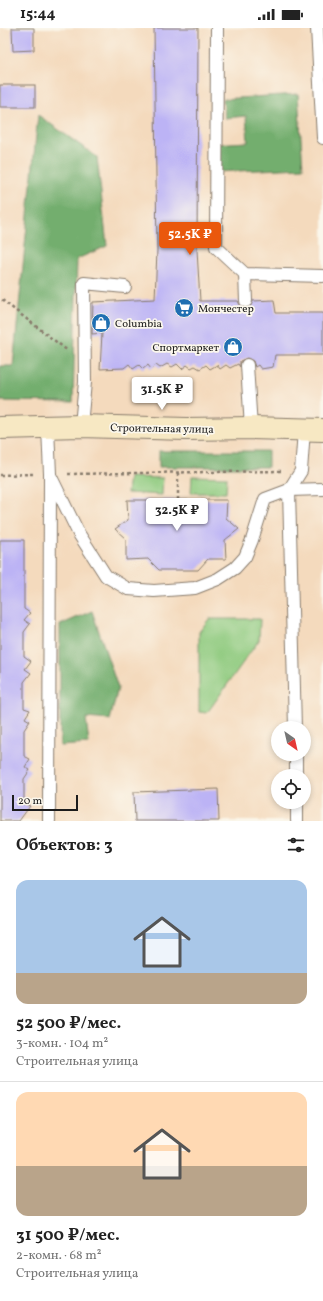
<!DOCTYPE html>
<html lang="ru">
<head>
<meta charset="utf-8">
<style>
  :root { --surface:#fff; --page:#f2f2f2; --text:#222; --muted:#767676; --line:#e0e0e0; --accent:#ea580c }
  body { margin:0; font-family:Vollkorn,serif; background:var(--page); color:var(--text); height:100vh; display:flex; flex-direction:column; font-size:15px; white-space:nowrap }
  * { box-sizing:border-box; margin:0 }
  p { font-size:13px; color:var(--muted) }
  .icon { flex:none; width:22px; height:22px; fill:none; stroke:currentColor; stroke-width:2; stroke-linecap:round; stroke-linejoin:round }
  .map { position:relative; height:793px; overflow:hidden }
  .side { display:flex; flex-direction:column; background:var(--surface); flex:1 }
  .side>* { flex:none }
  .needle { width:26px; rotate:146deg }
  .buttons { position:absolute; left:271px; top:693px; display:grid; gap:8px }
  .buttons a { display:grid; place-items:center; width:40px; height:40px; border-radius:50%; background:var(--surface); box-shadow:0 2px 6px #0003; font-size:20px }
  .scale { position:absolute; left:12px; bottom:10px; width:66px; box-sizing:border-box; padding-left:4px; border:2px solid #1c1c1c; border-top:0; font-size:11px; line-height:14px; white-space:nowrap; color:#1c1c1c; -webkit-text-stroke:3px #fbf7ec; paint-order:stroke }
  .price { position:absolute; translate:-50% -34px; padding:0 9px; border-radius:4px; background:#fff; color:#222; font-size:13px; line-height:26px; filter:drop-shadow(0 1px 2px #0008) }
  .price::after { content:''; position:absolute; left:50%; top:24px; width:12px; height:9px; margin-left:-6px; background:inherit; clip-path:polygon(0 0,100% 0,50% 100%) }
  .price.selected { background:var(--accent); color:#fff }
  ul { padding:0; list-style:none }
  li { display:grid; align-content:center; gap:8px; height:212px; padding:0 16px }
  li+li { border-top:1px solid var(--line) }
  li span { display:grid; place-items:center; height:124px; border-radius:12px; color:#555 }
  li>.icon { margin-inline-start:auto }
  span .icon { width:72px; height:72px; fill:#fffc; stroke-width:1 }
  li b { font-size:17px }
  h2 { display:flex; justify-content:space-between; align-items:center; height:48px; padding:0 16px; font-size:17px }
  .status { display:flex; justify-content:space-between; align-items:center; height:28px; padding:0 20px; background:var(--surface); direction:ltr }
  .status svg { height:11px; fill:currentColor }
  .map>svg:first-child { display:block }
  .green { fill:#8fca7f; stroke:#56734e }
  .forest { fill:#73ae6e; stroke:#486545 }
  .building { fill:#bcb3f5 }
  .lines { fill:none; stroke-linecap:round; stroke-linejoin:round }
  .lane-casing { stroke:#887b6c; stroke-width:14 }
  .secondary-casing { stroke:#887b6c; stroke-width:24 }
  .path { stroke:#887b6c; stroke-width:2.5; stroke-dasharray:3 3; stroke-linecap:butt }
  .lane { stroke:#fff; stroke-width:12 }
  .secondary { stroke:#f7e8c3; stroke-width:22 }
  .labels { text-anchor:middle; stroke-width:3.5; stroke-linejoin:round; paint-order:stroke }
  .poi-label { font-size:11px; fill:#1c1c1c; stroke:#fbf7ec; text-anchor:start }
  .street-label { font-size:11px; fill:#1c1c1c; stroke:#fbf7ec }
</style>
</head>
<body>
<div class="status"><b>15:44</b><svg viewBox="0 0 49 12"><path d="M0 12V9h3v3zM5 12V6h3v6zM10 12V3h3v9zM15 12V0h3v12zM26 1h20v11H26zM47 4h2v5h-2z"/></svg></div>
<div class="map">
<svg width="323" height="793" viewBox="0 0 323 793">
  <rect width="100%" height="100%" fill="#fbf7ec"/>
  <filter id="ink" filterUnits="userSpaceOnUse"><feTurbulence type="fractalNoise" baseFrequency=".025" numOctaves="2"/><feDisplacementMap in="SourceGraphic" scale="8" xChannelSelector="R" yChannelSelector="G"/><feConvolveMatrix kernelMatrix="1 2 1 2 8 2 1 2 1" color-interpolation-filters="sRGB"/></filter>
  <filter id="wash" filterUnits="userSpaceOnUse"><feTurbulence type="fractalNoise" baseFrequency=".012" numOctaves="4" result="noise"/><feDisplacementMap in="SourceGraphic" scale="16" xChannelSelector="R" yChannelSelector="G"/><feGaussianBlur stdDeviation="0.9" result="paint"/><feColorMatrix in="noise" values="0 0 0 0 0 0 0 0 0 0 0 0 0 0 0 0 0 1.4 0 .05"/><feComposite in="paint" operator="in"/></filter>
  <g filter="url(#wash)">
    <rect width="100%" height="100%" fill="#f4dabd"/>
    <g class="green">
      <polygon points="192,448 227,449 226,465 191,465"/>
      <polygon points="129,449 163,450 162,467 127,465"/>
      <polygon points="209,591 260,591 259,612 207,685 199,684 199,604"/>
    </g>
    <g class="forest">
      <polygon points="298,66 303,140 215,144 212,116 248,114 246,88 225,90 223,71"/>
      <polygon points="38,87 97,129 107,218 77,231 73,374 0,373 0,338 13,338"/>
      <rect x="159" y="423" width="109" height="16"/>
      <polygon points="92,583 118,660 110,692 86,690 89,716 60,718 60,597"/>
    </g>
    <g id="blocks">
      <g class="building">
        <polygon points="12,0 34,0 34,22 13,23"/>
        <polygon points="154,0 198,0 197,222 200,273 238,273 240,277 246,280 250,279 253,273 274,272 276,285 323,285 323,327 275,327 273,339 261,341 258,337 255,339 253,333 247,330 240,333 240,339 238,336 230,340 226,337 220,341 217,337 210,341 206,337 200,341 195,338 191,340 187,337 182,341 177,336 172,339 167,336 160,340 156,337 151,341 148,337 143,341 139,337 133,341 129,336 124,340 100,341 102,305 92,306 93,274 155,271 157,222"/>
        <rect x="0" y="57" width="35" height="22"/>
        <polygon points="127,472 227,472 226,490 239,501 225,512 226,531 208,531 198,542 159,542 148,531 126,532 126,511 115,501 128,492"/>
        <polygon points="0,512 24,512 24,581 30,585 24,592 30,596 24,604 24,628 31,633 25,641 31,645 24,654 24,680 30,682 25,690 30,693 24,702 24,728 30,731 25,739 30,742 24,751 24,776 30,778 19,793 0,793"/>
        <polygon points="218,761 219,793 135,793 134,764"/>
      </g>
    </g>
  </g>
  <g filter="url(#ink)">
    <use href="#blocks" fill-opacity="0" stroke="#887b6c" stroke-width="1"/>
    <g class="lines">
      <g class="lane-casing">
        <g id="lane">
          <polyline points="217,0 216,219 245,246 323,248"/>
          <polyline points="317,0 323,110"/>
          <polyline points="245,246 246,273"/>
          <polyline points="247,337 251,400"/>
          <polyline points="81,398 85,354 84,255 125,259"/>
          <polyline points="48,400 50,446 49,793"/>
          <polyline points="51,449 79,506 106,548 128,561 154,563 195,560 218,551 235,540 245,529 252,512 265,471 289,462 323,461"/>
          <polyline points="295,700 289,462 301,443 304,402"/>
          <polyline points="296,726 296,748"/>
          <polyline points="297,774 297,793"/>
        </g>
      </g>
      <g class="secondary-casing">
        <polyline id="secondary" points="0,400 81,398 186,401 251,400 323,402"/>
      </g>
      <g class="path">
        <polyline points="2,272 68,323"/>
        <polyline points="68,446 281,443"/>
        <polyline points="0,447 33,446"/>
        <polyline points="178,472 178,443"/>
      </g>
      <use href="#lane" class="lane"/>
      <use href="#secondary" class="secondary"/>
    </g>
  </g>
  <defs>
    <g id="supermarket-disc" transform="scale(1)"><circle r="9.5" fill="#1f6fb2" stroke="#fbf7ec"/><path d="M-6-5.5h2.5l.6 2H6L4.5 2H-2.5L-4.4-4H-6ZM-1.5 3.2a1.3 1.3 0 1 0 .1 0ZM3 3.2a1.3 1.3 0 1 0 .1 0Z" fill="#fff"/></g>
    <g id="shop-disc" transform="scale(1)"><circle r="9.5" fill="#1f6fb2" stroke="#fbf7ec"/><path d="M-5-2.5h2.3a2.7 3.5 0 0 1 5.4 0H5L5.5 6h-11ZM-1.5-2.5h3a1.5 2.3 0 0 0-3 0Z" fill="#fff"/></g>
  </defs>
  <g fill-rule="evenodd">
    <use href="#supermarket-disc" x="184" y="280"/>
    <use href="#shop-disc" x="101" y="295"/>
    <use href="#shop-disc" x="233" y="319"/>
  </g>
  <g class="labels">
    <g class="poi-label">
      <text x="198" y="284">Мончестер</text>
      <text x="115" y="299">Columbia</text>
      <text x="219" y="323" text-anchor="end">Спортмаркет</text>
    </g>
    <g class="street-label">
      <text transform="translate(162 400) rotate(1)" y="4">Строительная улица</text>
    </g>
  </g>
</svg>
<div class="buttons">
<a><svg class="needle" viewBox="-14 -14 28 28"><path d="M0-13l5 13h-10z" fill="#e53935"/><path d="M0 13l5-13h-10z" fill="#767676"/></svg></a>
<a><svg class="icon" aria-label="locate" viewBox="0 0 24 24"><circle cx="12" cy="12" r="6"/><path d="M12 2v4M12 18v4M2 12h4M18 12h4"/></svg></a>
</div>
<div class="scale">20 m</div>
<b class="price selected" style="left:190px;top:228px">52.5K ₽</b>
<b class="price" style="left:162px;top:383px">31.5K ₽</b>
<b class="price" style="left:177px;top:504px">32.5K ₽</b>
</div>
<section class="side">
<h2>Объектов: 3<svg class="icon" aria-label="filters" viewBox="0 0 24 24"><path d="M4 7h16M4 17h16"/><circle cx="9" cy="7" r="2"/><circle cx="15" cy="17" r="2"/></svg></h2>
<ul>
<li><span style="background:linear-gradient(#a9c7e8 75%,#b9a48a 0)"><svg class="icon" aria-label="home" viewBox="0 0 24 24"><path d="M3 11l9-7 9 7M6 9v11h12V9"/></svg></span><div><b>52 500 ₽/мес.</b><p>3-комн. · 104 m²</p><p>Строительная улица</p></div></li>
<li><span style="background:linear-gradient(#ffd9b3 60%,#b9a48a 0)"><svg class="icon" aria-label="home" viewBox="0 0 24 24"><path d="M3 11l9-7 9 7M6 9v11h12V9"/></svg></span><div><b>31 500 ₽/мес.</b><p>2-комн. · 68 m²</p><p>Строительная улица</p></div></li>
</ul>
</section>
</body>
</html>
